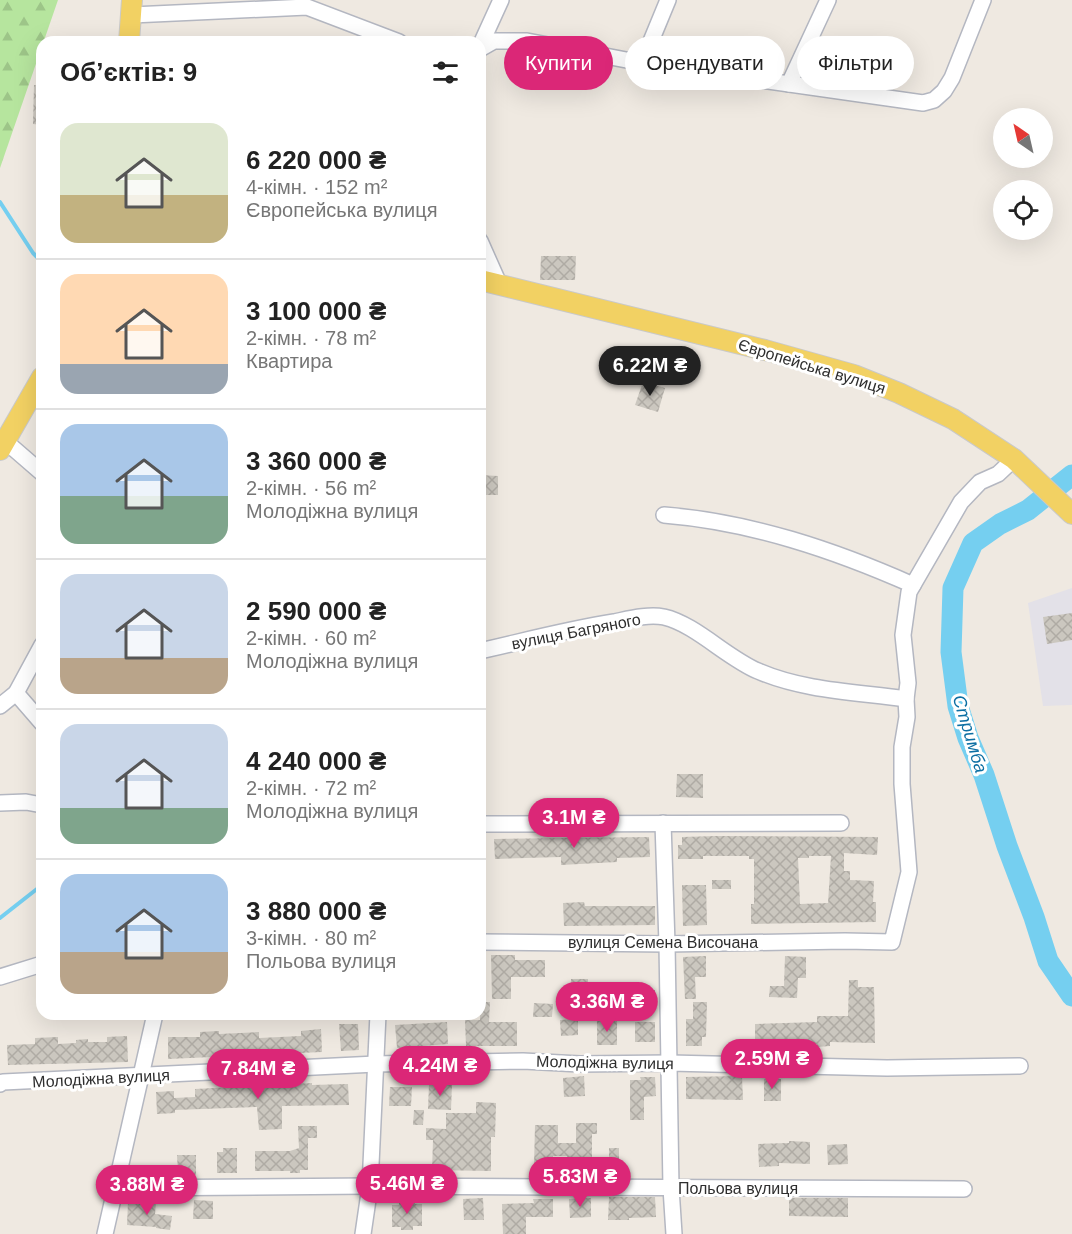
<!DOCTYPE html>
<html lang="uk">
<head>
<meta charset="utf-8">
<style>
  :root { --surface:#fff; --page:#f2f2f2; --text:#222; --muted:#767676; --line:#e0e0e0; --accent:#db2777 }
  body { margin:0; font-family:Arial,sans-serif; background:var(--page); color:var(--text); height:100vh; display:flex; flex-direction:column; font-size:22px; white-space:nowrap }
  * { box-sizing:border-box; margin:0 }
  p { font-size:20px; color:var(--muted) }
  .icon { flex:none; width:33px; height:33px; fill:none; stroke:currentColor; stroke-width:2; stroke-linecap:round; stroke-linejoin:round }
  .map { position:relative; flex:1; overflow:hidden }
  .drawer { position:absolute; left:36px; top:36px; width:450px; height:984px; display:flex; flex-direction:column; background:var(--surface); border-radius:18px; box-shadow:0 6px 24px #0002 }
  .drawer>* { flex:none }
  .banner { position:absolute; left:504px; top:36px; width:477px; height:54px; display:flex; gap:12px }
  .needle { width:39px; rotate:326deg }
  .buttons { position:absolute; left:993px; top:108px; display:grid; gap:12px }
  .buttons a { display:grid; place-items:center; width:60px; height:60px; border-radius:50%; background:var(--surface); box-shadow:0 6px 24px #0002; font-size:30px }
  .price { position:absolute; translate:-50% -51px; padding:0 14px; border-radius:21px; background:var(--accent); color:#fff; font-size:20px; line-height:39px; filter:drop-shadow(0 2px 3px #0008) }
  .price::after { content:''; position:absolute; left:50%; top:36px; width:18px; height:14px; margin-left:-9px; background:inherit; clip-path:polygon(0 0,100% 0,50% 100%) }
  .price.selected { background:#222; color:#fff }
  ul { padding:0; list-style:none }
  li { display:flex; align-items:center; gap:18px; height:150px; padding:0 24px }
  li+li { border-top:2px solid var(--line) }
  li span { display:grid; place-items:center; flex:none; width:168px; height:120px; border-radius:18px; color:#555 }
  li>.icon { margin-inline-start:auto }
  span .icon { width:72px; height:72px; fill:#fffc; stroke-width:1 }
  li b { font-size:26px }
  h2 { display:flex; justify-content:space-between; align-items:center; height:72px; padding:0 24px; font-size:26px }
  .pill { padding:0 21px; border-radius:27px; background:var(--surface); box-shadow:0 6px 24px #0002; font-size:21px; line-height:54px }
  .pill.selected { background:var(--accent); color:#fff }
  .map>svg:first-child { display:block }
  .industrial { fill:#e3e1e8 }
  .forest { fill:url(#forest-firs) }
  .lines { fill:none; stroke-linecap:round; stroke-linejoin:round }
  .stream { stroke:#75cff0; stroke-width:4 }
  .river { stroke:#75cff0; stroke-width:21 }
  .building { fill:url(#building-cross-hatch); fill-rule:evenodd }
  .minor-casing { stroke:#b4b7c1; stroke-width:18 }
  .major-casing { stroke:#c9c9c9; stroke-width:22 }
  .minor { stroke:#fff; stroke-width:15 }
  .major { stroke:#f2d163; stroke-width:20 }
  .labels { text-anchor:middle; stroke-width:6; stroke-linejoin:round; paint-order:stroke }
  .street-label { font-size:16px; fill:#2e2e2e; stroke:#fff }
  .water-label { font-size:18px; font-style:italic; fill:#0d6fa3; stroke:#fff }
</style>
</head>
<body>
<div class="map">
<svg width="1072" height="1234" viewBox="0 0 1072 1234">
  <defs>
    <pattern id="forest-firs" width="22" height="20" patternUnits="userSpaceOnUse" patternTransform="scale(1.5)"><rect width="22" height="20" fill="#b6e59e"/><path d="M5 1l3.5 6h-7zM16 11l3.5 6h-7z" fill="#9dc588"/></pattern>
    <pattern id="building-cross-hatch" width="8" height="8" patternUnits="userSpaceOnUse" patternTransform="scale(1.5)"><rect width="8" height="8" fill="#cbc7bf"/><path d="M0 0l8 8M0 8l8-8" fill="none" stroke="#afaba4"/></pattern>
  </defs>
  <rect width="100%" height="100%" fill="#efe9e1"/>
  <polygon class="industrial" points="1072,588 1072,705 1043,706 1028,603"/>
  <polygon class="forest" points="0,0 58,0 0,168"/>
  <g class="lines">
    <g class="stream">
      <polyline points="0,202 33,253 42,262"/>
      <polyline points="0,918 42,885"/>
    </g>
    <polyline class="river" points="1072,475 1028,510 1000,524 973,543 953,588 951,652 958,706 968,738 984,775 1007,846 1034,917 1048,961 1072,996"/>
  </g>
  <g class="building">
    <polygon points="34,85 42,86 42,125 33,124"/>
    <polygon points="541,256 576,256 575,280 540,280"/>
    <polygon points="643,382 665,388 658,412 635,405"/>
    <polygon points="480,475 498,476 498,495 480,495"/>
    <polygon points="1072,613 1072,640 1047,644 1043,617"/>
    <polygon points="677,774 703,774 703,798 676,797"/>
    <path d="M717,836L878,837L877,855L844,853V871H850V880L874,881L873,902H876V922L751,924V904H754V859H749V856H703V859H678V845H682V837ZM809,856H831L828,903L800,904L798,858H809Z"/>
    <polygon points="649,837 650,857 617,858 617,862 561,865 561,857 495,859 494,839"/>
    <rect x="712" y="880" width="19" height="9"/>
    <polygon points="682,885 706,885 707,925 683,926"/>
    <polygon points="584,902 585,906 655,906 655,925 564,926 563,903"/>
    <polygon points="491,955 515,955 515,960 545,960 545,977 511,977 511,999 492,999"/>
    <polygon points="706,956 706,977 695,977 696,999 685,999 683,957"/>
    <polygon points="785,956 806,957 806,978 798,978 797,998 769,997 770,986 784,986"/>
    <rect x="571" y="979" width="17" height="21"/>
    <polygon points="849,980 858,980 858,987 874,987 875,1043 830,1042 830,1046 817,1047 817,1044 755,1047 755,1024 817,1022 817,1016 848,1016"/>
    <rect x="628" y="990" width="27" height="9"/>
    <polygon points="480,1002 490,1002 489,1022 517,1022 517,1046 466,1046 465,1020 480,1020"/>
    <polygon points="693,1002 707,1002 706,1037 702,1037 702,1046 686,1046 686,1019 693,1019"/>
    <polygon points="534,1003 553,1004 552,1017 533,1017"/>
    <polygon points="578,1019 578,1035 561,1036 560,1020"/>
    <rect x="597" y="1021" width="20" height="24"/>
    <polygon points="447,1022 448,1044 397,1048 395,1025"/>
    <rect x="635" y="1022" width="20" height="20"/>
    <polygon points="339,1024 358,1024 359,1050 341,1051"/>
    <polygon points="321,1029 322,1052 168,1059 168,1037 200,1037 200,1032 219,1031 219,1034 259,1032 259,1038 301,1036 301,1031"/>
    <polygon points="127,1036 128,1062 8,1065 7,1045 35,1044 35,1038 58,1037 58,1044 76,1043 76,1040 88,1039 88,1042 107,1042 107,1037"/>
    <polygon points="459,1072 473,1072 472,1084 459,1084"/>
    <polygon points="584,1076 585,1096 564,1097 563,1078"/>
    <polygon points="742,1076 743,1100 686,1099 686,1077"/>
    <polygon points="640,1077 655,1077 656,1096 644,1097 644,1120 630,1120 630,1080 641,1080"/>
    <rect x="764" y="1079" width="17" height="22"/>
    <polygon points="312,1083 312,1085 348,1084 349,1105 282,1106 282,1129 259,1130 257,1107 175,1110 175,1113 157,1114 156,1092 174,1091 174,1098 195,1097 195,1089"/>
    <polygon points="429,1084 452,1084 451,1110 428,1109"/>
    <polygon points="390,1087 412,1087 411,1106 389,1106"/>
    <polygon points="476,1102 496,1103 495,1137 491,1137 491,1171 432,1170 433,1140 426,1140 426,1128 446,1129 446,1113 476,1113"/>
    <polygon points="414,1110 424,1110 423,1125 413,1125"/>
    <polygon points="576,1123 597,1123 597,1134 592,1134 592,1162 567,1162 567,1156 553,1156 553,1165 534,1165 535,1125 558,1125 558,1143 576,1143"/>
    <polygon points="298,1126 317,1126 317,1138 308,1138 308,1170 300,1170 300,1173 290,1173 290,1171 255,1171 255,1151 290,1151 299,1148"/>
    <polygon points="789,1141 810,1142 810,1164 779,1163 779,1166 759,1167 758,1144 789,1143"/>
    <polygon points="847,1144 848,1164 828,1165 827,1145"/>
    <polygon points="223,1148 237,1148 237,1173 217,1173 217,1152 223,1152"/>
    <polygon points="609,1148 619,1148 619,1166 609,1165"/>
    <polygon points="177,1155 196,1155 196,1175 178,1175"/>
    <polygon points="609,1197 655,1197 656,1217 629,1218 629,1220 608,1220"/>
    <polygon points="483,1198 484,1220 464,1220 463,1199"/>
    <polygon points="591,1198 591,1217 570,1218 569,1199"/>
    <polygon points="789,1198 848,1198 848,1217 789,1216"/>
    <polygon points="533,1199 553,1199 553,1217 526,1217 526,1234 503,1234 502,1204 534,1203"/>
    <polygon points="194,1200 213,1201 213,1219 193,1219"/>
    <polygon points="399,1200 415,1200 415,1204 422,1204 422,1226 413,1226 413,1230 401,1230 401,1227 392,1227 392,1205 399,1205"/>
    <polygon points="128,1202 156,1203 155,1214 172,1216 170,1230 156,1228 156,1227 127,1225"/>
  </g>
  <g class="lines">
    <g class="minor-casing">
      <g id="minor">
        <polyline points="132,15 307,7 399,42"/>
        <polyline points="480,46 501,0"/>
        <polyline points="480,49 494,41 527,41 642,63 923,103 934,100 944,91 952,78 983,0"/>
        <polyline points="642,63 668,0"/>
        <polyline points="789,84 828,0"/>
        <polyline points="480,241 500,286"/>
        <polyline points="5,441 42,473"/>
        <path d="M664,515C751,522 834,550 913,585"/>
        <path d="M480,651C524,641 569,629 614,622C629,619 648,614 664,617C695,624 727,658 758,671C804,691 857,692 906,699"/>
        <polyline points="16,693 42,723"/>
        <polyline points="0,706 16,693 42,645"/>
        <polyline points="0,803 26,802 42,805"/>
        <polyline points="663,823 667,944 671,1188 674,1234"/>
        <polyline points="480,824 841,823"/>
        <polyline points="480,942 667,944 845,941 892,942 909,872 902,784 902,747 907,717 906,699 908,683 903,635 909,592 961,502 980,482 998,474 1014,459"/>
        <polyline points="0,977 42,964"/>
        <polyline points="0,1084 3,1082 376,1064 523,1061 580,1064 670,1063 887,1068 1020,1066"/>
        <polyline points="116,1188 370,1186 964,1189"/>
        <polyline points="105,1234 155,1014"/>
        <polyline points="363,1234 370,1186 378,1014"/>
      </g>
    </g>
    <g class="major-casing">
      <g id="major">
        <polyline points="129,42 132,0"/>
        <polyline points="480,280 765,350 854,375 899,393 953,419 1014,459 1072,514"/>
        <polyline points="0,450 42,377"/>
      </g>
    </g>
    <use href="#minor" class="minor"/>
    <use href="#major" class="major"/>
  </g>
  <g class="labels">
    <g class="street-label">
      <text transform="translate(812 366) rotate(17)" y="6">Європейська вулиця</text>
      <text transform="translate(576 631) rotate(-11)" y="6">вулиця Багряного</text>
      <text x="663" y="948">вулиця Семена Височана</text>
      <text transform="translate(605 1062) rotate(1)" y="6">Молодіжна вулиця</text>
      <text transform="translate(101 1078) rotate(-3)" y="6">Молодіжна вулиця</text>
      <text x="738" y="1194">Польова вулиця</text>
    </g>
    <g class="water-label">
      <text transform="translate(970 734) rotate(73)" y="6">Стримба</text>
    </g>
  </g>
</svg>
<div class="buttons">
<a><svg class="needle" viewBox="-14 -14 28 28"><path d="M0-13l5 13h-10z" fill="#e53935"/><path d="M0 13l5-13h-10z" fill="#767676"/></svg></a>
<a><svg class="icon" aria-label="locate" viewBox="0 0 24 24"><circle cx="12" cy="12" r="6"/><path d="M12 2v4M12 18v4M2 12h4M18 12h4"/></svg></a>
</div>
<b class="price selected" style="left:650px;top:397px">6.22M ₴</b>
<b class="price" style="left:574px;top:849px">3.1M ₴</b>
<b class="price" style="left:607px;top:1033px">3.36M ₴</b>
<b class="price" style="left:772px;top:1090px">2.59M ₴</b>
<b class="price" style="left:440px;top:1097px">4.24M ₴</b>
<b class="price" style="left:258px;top:1100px">7.84M ₴</b>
<b class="price" style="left:580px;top:1208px">5.83M ₴</b>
<b class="price" style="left:407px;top:1215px">5.46M ₴</b>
<b class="price" style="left:147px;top:1216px">3.88M ₴</b>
<div class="banner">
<a class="pill selected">Купити</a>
<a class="pill">Орендувати</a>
<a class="pill">Фільтри</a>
</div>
<section class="drawer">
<h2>Об’єктів: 9<svg class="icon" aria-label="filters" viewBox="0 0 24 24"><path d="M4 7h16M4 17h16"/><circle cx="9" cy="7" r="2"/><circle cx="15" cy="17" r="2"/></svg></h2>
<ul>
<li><span style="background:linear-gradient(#dfe7d0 60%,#c2b280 0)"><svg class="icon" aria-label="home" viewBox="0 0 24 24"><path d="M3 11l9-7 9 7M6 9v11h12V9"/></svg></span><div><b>6 220 000 ₴</b><p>4-кімн. · 152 m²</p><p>Європейська вулиця</p></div></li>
<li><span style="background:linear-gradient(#ffd9b3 75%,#9aa5b1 0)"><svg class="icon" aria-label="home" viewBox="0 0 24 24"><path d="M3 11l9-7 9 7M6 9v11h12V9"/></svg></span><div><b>3 100 000 ₴</b><p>2-кімн. · 78 m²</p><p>Квартира</p></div></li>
<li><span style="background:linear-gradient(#a9c7e8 60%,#7fa58c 0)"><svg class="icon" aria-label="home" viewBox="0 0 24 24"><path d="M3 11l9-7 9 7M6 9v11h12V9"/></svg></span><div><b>3 360 000 ₴</b><p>2-кімн. · 56 m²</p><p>Молодіжна вулиця</p></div></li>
<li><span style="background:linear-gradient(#c9d6e8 70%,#b9a48a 0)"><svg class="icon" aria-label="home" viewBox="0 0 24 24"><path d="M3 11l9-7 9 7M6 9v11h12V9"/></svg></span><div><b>2 590 000 ₴</b><p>2-кімн. · 60 m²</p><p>Молодіжна вулиця</p></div></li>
<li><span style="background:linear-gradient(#c9d6e8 70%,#7fa58c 0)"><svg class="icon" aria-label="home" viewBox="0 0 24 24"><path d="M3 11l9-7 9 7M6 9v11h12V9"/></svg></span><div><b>4 240 000 ₴</b><p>2-кімн. · 72 m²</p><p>Молодіжна вулиця</p></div></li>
<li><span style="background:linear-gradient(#a9c7e8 65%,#b9a48a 0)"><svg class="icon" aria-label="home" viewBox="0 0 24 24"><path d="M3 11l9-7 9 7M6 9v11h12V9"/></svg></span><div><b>3 880 000 ₴</b><p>3-кімн. · 80 m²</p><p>Польова вулиця</p></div></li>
</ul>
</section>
</div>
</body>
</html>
